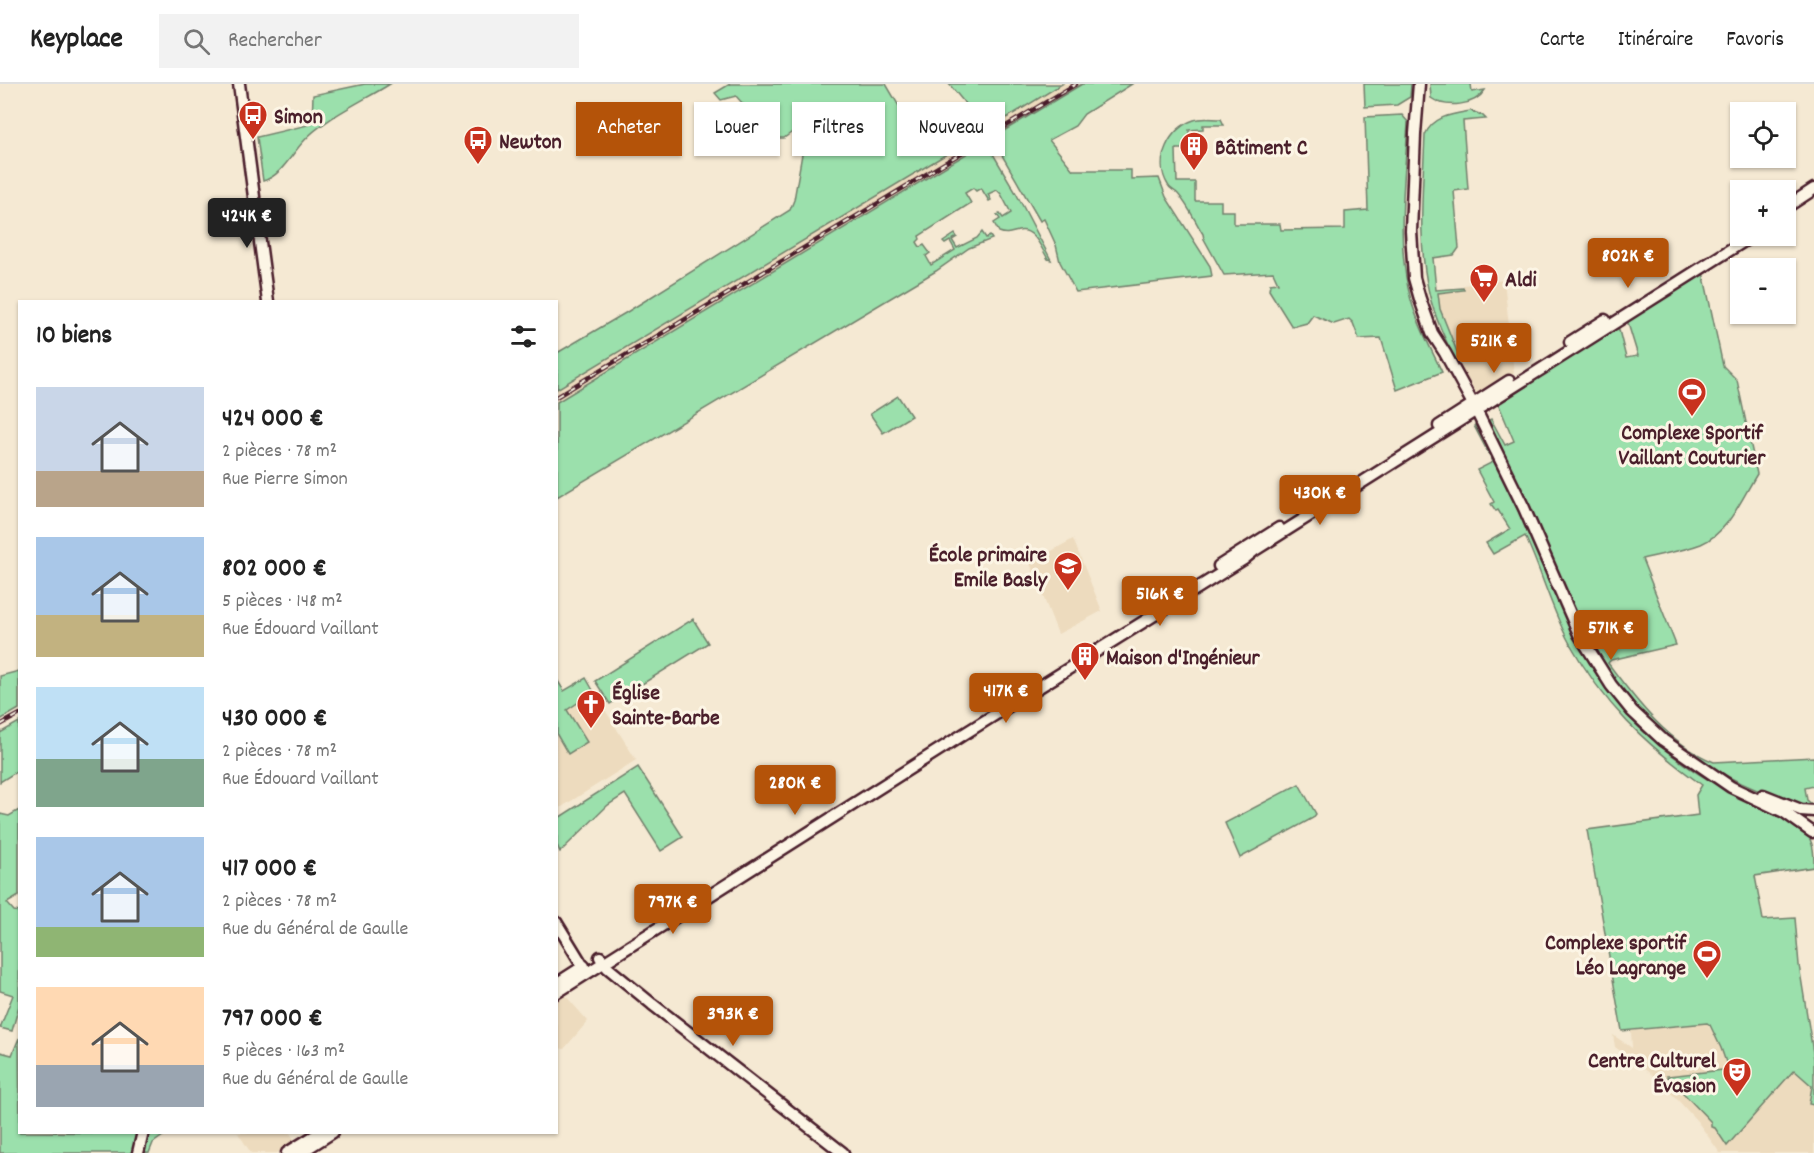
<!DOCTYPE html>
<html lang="fr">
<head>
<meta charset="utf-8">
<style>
  :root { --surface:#fff; --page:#f2f2f2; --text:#222; --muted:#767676; --line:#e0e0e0; --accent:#b45309 }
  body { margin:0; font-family:Dekko,sans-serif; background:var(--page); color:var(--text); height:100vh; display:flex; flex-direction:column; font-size:22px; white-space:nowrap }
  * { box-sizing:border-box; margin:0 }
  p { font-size:20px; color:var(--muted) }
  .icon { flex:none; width:33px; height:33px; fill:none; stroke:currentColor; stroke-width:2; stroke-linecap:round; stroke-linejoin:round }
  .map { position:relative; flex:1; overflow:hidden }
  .drawer { position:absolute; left:18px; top:216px; width:540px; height:834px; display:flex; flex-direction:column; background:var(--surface); border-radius:0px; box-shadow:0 2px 4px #0004 }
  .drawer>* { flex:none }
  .banner { position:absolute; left:576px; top:18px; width:570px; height:54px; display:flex; gap:12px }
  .fabs { position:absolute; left:1730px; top:18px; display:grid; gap:12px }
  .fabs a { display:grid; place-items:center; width:66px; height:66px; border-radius:0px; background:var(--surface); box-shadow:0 2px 4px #0004; font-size:30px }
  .price { position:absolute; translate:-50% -51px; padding:0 14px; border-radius:6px; background:var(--accent); color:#fff; font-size:20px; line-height:39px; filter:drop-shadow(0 2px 3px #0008) }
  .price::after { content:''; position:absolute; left:50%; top:36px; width:18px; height:14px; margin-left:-9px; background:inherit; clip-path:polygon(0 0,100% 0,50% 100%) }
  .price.active { background:#222; color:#fff }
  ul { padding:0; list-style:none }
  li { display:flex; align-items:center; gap:18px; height:150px; padding:0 18px }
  li span { display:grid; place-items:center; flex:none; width:168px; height:120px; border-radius:0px; color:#555 }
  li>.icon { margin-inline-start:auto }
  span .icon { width:72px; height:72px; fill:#fffc; stroke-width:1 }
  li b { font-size:26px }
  h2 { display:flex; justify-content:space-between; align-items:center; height:72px; padding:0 18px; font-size:26px }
  .tag { padding:0 21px; border-radius:0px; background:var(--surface); box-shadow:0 2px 4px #0004; font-size:21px; line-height:54px }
  .tag.active { background:var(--accent); color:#fff }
  header { display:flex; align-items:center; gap:36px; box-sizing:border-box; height:84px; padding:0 30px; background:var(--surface); border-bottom:2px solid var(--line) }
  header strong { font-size:28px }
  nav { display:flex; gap:33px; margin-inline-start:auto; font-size:21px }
  .search { width:420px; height:54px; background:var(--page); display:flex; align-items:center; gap:15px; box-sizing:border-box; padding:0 21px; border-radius:0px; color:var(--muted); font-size:22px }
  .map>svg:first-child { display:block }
  .built { fill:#eddbbe }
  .green { fill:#9be0ac; stroke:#72806c; stroke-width:1.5 }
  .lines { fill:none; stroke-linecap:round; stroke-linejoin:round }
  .secondary-casing { stroke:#4a1f2b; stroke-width:15 }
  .secondary { stroke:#fcf5e5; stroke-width:10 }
  .rail-casing { stroke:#4a1f2b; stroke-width:4.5 }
  .rail { stroke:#fcf5e5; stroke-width:2; stroke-dasharray:7; stroke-linecap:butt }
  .labels { text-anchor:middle; stroke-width:6; stroke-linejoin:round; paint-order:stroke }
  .poi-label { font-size:22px; font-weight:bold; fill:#4a1f2b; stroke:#fcf5e5; text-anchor:start }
</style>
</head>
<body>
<header>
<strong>Keyplace</strong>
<div class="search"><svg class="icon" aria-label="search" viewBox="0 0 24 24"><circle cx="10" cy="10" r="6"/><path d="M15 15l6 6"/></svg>Rechercher</div>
<nav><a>Carte</a><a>Itinéraire</a><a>Favoris</a></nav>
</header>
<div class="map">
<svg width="1814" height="1069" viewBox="0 0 1814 1069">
  <rect width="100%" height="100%" fill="#f5e9d3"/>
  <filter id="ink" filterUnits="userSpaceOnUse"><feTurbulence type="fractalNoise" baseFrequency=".0167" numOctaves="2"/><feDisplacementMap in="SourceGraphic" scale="12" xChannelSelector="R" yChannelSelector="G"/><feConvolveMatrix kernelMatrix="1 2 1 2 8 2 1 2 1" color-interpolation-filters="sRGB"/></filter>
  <g filter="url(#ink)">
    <g class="built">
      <polygon points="1062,0 1082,0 557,318 557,305 562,301"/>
      <polygon points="1504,196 1514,289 1478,311 1458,282 1443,251 1435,228 1436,207 1463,204 1463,201"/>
      <polygon points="1073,455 1102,527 1058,550 1030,479"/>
      <polygon points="594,608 636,676 557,726 556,651 568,670 587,658 566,626"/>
      <polygon points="564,910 588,937 564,965 559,964 557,969 557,915"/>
      <polygon points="1707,939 1722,964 1727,981 1723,986 1668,993 1711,1038 1719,1052 1794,986 1814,1003 1814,1069 1720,1069 1697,1037 1676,1014 1651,990 1615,963 1613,951 1632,964 1631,947"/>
      <polygon points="238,1049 290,1049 295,1057 277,1069 251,1069"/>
    </g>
    <g class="green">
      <path d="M365,0H390C365,16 321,36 303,58C291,71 281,92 263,97L257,53L312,40L313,11Z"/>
      <polygon points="730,0 886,0 916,51 924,46 933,55 966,33 980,50 557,305 557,269 627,228 790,126 794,116 805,53 798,44 784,54 773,54 736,12 721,16 715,9"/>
      <polygon points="949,0 1062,0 987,46"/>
      <polygon points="1082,0 1132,0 1084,30 1075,42 1049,56 1073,86 1131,86 1131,95 1159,94 1166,113 1210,182 1212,192 1076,208 1060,178 1056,161 1044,135 1040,137 992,54"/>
      <polygon points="1364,0 1411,0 1410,13 1397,21 1365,23"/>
      <path d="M1430,0H1471L1472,8L1485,6C1475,22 1446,25 1431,14Z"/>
      <path d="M1471,27L1482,31L1486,35L1463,37L1468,105L1454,107L1459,164L1454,171L1433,174L1436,206L1463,204L1464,206L1438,209L1440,225L1460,275L1458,282C1447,259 1435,235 1429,209C1417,157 1423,103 1425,51C1433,32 1453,30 1471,27Z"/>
      <path d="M1402,31L1408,38C1405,96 1395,159 1411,216C1418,241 1431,265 1442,288L1397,306L1381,254L1359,255L1353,239L1349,235L1334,240L1313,231L1307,239L1292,243L1269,206L1270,200L1278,199L1273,188L1224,191L1204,155L1203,150C1195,137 1188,121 1178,110C1175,106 1170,106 1168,101C1153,77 1169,44 1194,36C1203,33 1212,35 1221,35L1224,41H1203V45L1189,46V58L1186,59V65H1176L1177,98H1195V117H1221V127H1234V140H1280L1281,146L1345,145V128L1368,126L1365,33Z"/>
      <path d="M986,58L1016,109L1051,176L1048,175C1041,164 1034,143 1018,147C1010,149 1007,151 999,148L994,139L1000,135L997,131L1000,130L1003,134L1011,129L1001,110L997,106L988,110L991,116L989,117L981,104L976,107L973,104L965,109L971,119L919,152L920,155L917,158L920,163L924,161L930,169L926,172L931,181L955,166L950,157L945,160L943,158L955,150L957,153L952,156L957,164L977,154L982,148L986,154L990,152L992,155L969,164L936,187L557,413V318Z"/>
      <path d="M1703,188L1723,282L1737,296L1757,390C1742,414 1729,448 1701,460C1683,467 1661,470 1642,475L1676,561L1611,576L1608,579C1636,617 1669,660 1714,678L1814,673V702L1805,704L1807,716L1814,722C1805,721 1795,721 1787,719C1777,716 1766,710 1757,706C1682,675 1629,626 1589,556L1489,336L1491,335L1505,361L1514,357L1498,319L1618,242L1626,274L1638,272L1627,236Z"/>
      <polygon points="898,312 911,332 883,349 870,330"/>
      <path d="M1475,341C1497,384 1519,427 1539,471C1567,535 1592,601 1645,649C1670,671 1697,691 1727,706C1745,715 1796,735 1806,749C1814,759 1814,770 1814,783L1755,792L1763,836L1795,834L1799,881L1814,975V1021L1809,1020L1812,1002L1794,986L1727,1062L1715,1044L1711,1043V1038L1667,992L1723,986L1727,981L1721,964L1710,941L1707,939L1622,947L1587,746L1698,731L1696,711L1702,701C1644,659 1604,621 1569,558C1551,524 1541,486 1525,452L1493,470L1486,459L1510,445L1498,426L1496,427L1491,420L1494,418L1477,386L1493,378L1474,342Z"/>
      <polygon points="693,535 708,559 610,620 595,597"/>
      <polygon points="19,587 19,625 0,636 0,592"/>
      <polygon points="556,594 564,607 586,594 594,608 567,626 587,658 568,670 557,651"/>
      <polygon points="19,638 19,686 0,698 0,649"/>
      <polygon points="638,683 683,753 661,767 625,710 608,721 560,768 557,761 557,735"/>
      <polygon points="1299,700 1316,730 1313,734 1240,774 1225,739"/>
      <polygon points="19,726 19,812 7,819 14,827 20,828 19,922 12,947 0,944 13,911 0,907 0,730 9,732"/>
      <polygon points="19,954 20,1048 167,1049 153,1059 149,1069 0,1069 0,968 12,971"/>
    </g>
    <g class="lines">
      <g class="secondary-casing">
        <g id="secondary">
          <polyline points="239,0 268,218"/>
          <polyline points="1419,0 1415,50 1411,147 1414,194 1420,215 1432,249 1445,269 1473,320 1524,424 1579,550 1611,601 1632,627 1663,656 1731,703 1784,728 1812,748"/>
          <polyline points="1785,124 1814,105"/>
          <polyline points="1570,258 1605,236"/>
          <polyline points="1439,342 1509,297"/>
          <polyline points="1219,482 1279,444"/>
          <polyline points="1763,711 1801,726 1814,727"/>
          <polyline points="556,838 586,887"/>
          <polyline points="600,873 608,884 652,920 843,1069"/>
          <polyline points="556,900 584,882"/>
          <polyline points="556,909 964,650 1244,475 1255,466 1752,152"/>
          <polyline points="138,1069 143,1048"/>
          <polyline points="287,1069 321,1048"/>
          <polyline points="300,1069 333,1048"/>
        </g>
      </g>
      <use href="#secondary" class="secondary"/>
      <g class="rail-casing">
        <g id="rail">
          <polyline points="556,313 1076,0"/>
          <polyline points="0,641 20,630"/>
        </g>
      </g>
      <use href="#rail" class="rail"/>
    </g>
  </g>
  <defs>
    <g id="bus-pin" transform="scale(1.5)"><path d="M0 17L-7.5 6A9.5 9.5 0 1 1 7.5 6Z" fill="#c8321e" stroke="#fcf5e5"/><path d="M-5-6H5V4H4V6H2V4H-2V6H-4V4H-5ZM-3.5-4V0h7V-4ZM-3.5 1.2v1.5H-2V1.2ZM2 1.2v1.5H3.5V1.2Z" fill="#fff"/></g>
    <g id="building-pin" transform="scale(1.5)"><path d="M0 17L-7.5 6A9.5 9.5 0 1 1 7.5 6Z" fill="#c8321e" stroke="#fcf5e5"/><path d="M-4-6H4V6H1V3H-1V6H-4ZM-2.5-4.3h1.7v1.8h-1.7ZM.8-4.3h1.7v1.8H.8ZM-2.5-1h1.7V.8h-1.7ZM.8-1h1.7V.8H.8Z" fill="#fff"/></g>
    <g id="supermarket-pin" transform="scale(1.5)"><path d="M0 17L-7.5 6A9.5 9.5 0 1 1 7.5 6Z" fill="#c8321e" stroke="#fcf5e5"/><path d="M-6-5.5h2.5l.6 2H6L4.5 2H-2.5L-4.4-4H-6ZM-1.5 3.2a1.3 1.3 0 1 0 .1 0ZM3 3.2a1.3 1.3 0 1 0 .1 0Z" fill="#fff"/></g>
    <g id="stadium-pin" transform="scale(1.5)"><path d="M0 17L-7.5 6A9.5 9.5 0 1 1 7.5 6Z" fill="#c8321e" stroke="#fcf5e5"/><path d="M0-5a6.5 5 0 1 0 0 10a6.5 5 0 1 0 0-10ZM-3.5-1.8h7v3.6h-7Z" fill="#fff"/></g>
    <g id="school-pin" transform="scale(1.5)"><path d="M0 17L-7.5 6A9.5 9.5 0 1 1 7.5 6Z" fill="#c8321e" stroke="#fcf5e5"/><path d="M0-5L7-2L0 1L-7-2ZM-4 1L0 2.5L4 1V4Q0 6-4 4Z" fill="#fff"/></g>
    <g id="church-pin" transform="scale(1.5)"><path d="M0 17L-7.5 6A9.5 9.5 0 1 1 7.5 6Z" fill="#c8321e" stroke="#fcf5e5"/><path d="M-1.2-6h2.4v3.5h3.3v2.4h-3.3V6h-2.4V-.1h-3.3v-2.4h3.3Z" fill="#fff"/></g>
    <g id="theatre-pin" transform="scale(1.5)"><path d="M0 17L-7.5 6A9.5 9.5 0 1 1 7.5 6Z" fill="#c8321e" stroke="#fcf5e5"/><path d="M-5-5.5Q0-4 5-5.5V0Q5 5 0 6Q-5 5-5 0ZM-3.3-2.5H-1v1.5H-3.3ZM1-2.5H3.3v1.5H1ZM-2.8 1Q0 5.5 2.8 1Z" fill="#fff"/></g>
  </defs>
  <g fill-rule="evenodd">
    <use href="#bus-pin" x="253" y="31"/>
    <use href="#bus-pin" x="478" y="56"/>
    <use href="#building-pin" x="1194" y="62"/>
    <use href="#supermarket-pin" x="1484" y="194"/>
    <use href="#stadium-pin" x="1692" y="308"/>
    <use href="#school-pin" x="1068" y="482"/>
    <use href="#building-pin" x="1085" y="572"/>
    <use href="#church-pin" x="591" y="620"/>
    <use href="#stadium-pin" x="1707" y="870"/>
    <use href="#theatre-pin" x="1737" y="988"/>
  </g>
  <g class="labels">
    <g class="poi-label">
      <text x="274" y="39">Simon</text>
      <text x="499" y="64">Newton</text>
      <text x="1215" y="70">Bâtiment C</text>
      <text x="1505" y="202">Aldi</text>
      <text x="1692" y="355" text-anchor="middle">Complexe Sportif<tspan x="1692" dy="25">Vaillant Couturier</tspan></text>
      <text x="1047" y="477" text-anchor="end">École primaire<tspan x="1047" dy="25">Emile Basly</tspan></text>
      <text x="1106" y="580">Maison d'Ingénieur</text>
      <text x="612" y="615">Église<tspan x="612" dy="25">Sainte-Barbe</tspan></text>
      <text x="1686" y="865" text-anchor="end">Complexe sportif<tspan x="1686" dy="25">Léo Lagrange</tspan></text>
      <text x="1716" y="983" text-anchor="end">Centre Culturel<tspan x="1716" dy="25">Évasion</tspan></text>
    </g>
  </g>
</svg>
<div class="fabs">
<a><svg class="icon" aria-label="locate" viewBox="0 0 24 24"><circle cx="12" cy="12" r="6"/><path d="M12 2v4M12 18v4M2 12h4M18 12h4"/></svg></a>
<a>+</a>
<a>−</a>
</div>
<b class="price active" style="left:247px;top:165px">424K €</b>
<b class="price" style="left:1628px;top:205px">802K €</b>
<b class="price" style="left:1494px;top:290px">521K €</b>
<b class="price" style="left:1320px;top:442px">430K €</b>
<b class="price" style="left:1160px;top:543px">516K €</b>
<b class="price" style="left:1611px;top:577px">571K €</b>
<b class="price" style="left:1006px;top:640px">417K €</b>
<b class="price" style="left:795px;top:732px">280K €</b>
<b class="price" style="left:673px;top:851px">797K €</b>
<b class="price" style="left:733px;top:963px">393K €</b>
<div class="banner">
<a class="tag active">Acheter</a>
<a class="tag">Louer</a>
<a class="tag">Filtres</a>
<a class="tag">Nouveau</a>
</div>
<section class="drawer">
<h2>10 biens<svg class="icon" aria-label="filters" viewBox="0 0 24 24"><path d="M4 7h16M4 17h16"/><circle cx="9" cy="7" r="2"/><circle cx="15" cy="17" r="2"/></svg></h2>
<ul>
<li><span style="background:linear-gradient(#c9d6e8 70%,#b9a48a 0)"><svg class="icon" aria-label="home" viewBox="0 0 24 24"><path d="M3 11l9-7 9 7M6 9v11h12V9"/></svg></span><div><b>424 000 €</b><p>2 pièces · 78 m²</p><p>Rue Pierre Simon</p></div></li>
<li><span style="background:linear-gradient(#a9c7e8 65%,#c2b280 0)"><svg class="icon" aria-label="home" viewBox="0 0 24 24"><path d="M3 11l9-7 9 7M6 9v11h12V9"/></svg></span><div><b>802 000 €</b><p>5 pièces · 148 m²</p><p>Rue Édouard Vaillant</p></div></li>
<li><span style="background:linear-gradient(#bfe0f5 60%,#7fa58c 0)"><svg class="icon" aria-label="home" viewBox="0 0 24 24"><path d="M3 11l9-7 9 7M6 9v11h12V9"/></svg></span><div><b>430 000 €</b><p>2 pièces · 78 m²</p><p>Rue Édouard Vaillant</p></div></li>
<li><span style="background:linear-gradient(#a9c7e8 75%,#8fb573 0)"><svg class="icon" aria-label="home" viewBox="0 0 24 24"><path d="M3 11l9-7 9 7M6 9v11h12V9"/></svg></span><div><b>417 000 €</b><p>2 pièces · 78 m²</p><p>Rue du Général de Gaulle</p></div></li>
<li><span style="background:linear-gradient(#ffd9b3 65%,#9aa5b1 0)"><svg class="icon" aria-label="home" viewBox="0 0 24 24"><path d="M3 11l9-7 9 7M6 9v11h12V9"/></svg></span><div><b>797 000 €</b><p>5 pièces · 163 m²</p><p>Rue du Général de Gaulle</p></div></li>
</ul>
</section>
</div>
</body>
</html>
